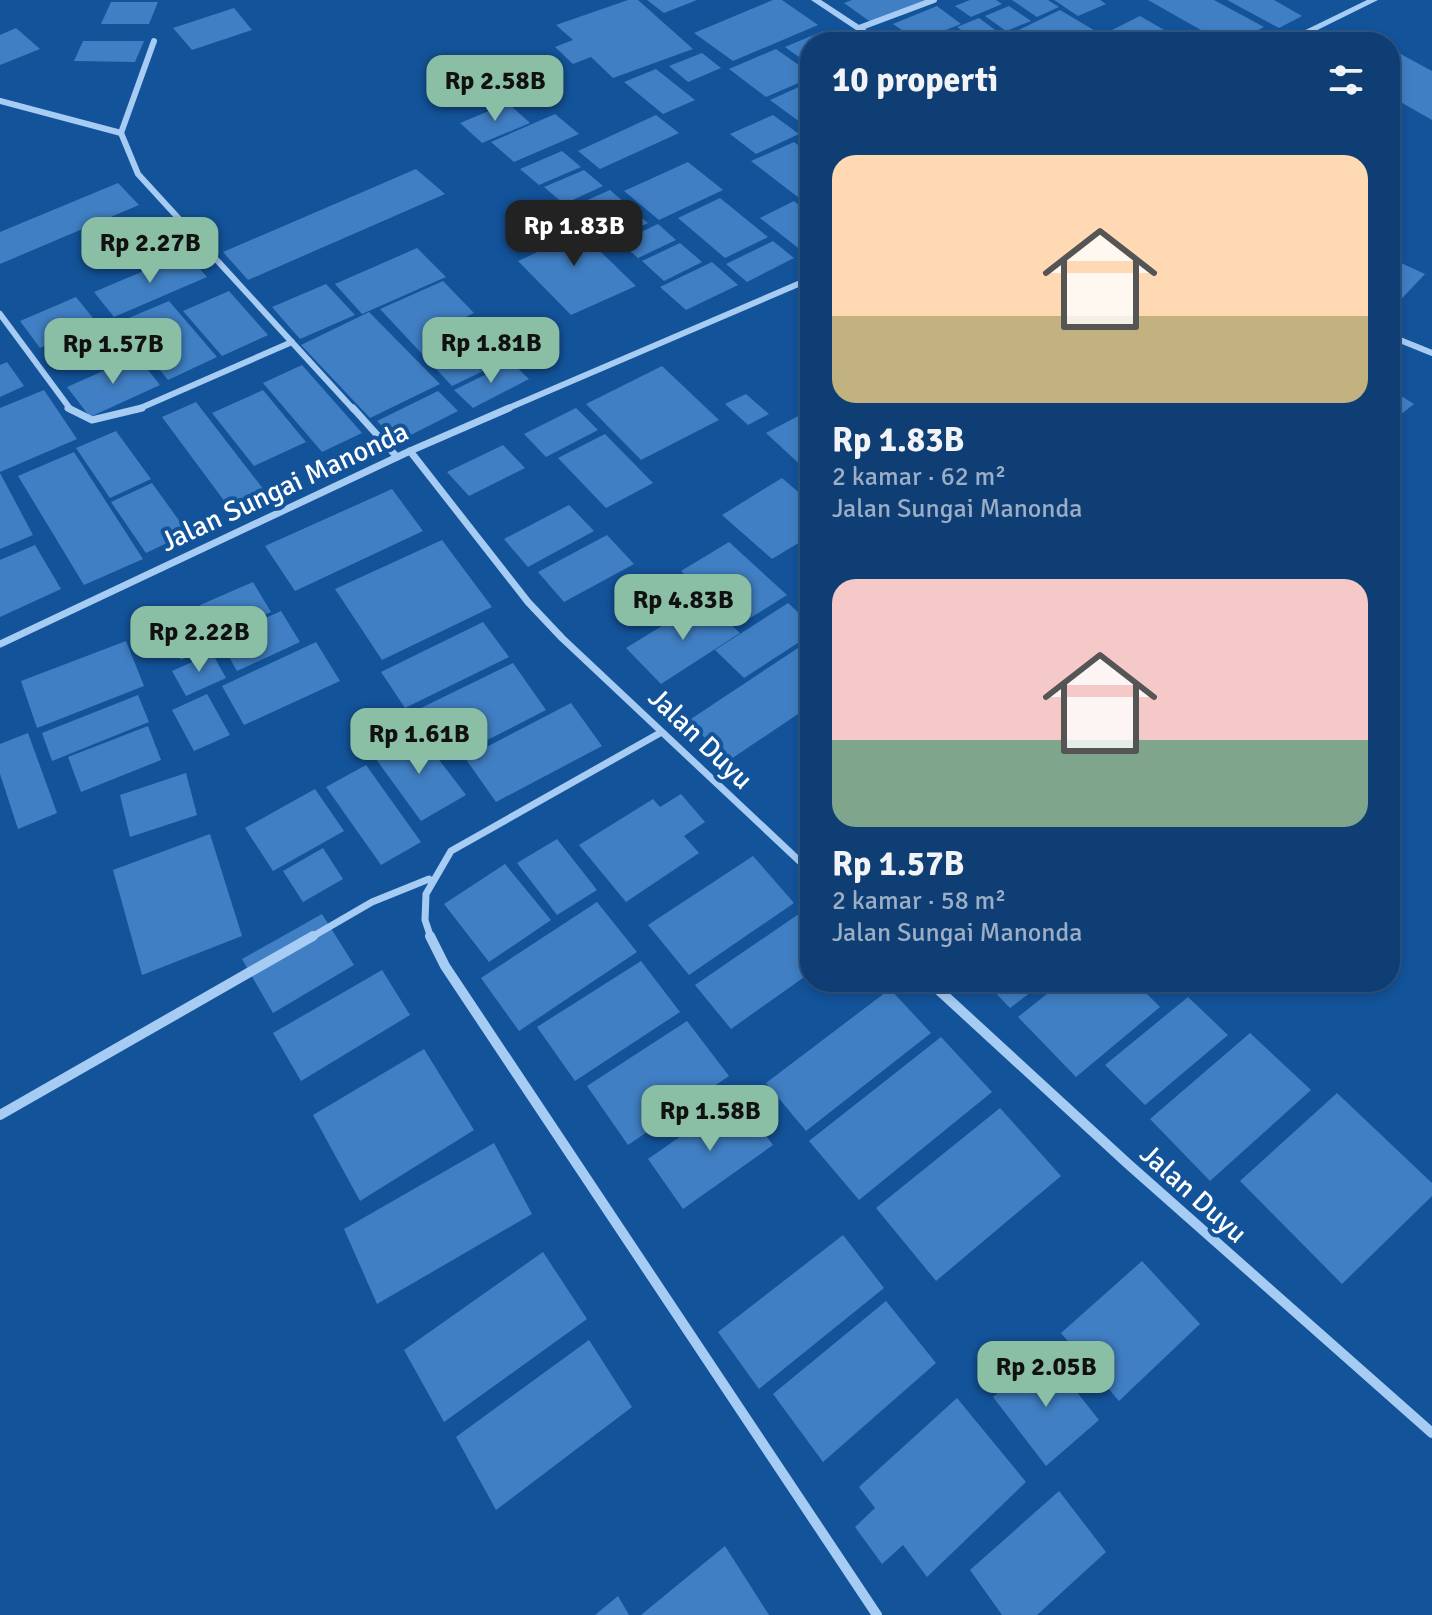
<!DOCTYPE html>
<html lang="id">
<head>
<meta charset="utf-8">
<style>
  :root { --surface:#0e3e74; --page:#1c497c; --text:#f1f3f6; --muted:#9baec5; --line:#2e5786; --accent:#8abfa5 }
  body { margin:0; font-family:Signika,sans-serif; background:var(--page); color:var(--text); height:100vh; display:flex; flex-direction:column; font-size:30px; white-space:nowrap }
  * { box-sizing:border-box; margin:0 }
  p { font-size:26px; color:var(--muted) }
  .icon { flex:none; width:44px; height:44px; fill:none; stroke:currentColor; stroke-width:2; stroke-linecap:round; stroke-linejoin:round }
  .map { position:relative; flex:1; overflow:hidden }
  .drawer { position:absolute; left:800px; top:32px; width:600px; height:960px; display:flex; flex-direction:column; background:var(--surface); border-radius:32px; box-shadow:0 4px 12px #0003,0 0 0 2px var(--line) }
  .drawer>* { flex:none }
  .price { position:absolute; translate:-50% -68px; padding:0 18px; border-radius:16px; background:var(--accent); color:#111; font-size:26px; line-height:52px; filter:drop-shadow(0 2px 4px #0008) }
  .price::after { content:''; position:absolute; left:50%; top:48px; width:24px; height:18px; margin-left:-12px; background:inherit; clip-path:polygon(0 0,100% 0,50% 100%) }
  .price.selected { background:#222; color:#fff }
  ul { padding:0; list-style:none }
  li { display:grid; align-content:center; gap:16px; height:424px; padding:0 32px }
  li span { display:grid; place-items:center; height:248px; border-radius:24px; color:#555 }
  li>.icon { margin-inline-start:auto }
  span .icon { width:144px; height:144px; fill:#fffc; stroke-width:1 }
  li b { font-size:34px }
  h2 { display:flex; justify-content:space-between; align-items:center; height:96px; padding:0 32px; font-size:34px }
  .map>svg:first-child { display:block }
  .building { fill:#407fc3 }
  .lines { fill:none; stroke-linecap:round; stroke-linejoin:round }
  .minor-far2 { stroke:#a7ccf3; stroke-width:6 }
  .minor-far1 { stroke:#a7ccf3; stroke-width:7 }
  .minor { stroke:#a7ccf3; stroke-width:10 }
  .tertiary { fill:#a7ccf3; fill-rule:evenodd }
  .labels { text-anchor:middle; stroke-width:8; stroke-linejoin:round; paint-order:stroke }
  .street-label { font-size:28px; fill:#fff; stroke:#13539a }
</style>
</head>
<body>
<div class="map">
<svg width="1432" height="1615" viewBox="0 0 1432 1615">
  <rect width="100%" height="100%" fill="#13539a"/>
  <g class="building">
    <polygon points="628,0 638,0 693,49 613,78 591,57 573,64 555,47 573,40 556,25"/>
    <polygon points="647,0 697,0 664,13"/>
    <polygon points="773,0 782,0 818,25 733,61 694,33"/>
    <polygon points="852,0 929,0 872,23 844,3"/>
    <polygon points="970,0 996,0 1002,4 971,17 955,6"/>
    <polygon points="1012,0 1048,0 1059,7 1037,17"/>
    <polygon points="1054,0 1100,0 1106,4 1078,16"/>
    <polygon points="1148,0 1214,0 1264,27 1235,42 1222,42"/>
    <polygon points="1227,0 1274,0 1302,16 1279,28"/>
    <polygon points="111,2 158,2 149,24 101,24"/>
    <polygon points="937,6 961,24 918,41 893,24"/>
    <polygon points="1009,6 1031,21 1006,31 985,16"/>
    <polygon points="234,8 252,30 192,50 173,28"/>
    <polygon points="1060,10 1102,35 1087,42 994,42"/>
    <polygon points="1140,16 1185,42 1125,42 1108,32"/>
    <polygon points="979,18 1002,35 978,42 957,27"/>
    <polygon points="16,28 40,49 0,65 0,35"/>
    <polygon points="823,31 839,42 810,42 810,65 785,47"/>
    <polygon points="955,33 968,42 932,42"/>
    <polygon points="83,41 144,41 135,62 74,61"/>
    <polygon points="776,49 810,73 810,78 766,97 729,69"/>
    <polygon points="1395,51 1432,71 1432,120 1390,96 1390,53"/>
    <polygon points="702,53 721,68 688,82 669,66"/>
    <polygon points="656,69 695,100 663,114 624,82"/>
    <polygon points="810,82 810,127 808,128 770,100"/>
    <polygon points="508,103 530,123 482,143 460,123"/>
    <polygon points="555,114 579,134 514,162 491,142"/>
    <polygon points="656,115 679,133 600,169 578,151"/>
    <polygon points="773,115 799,134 756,154 730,134"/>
    <polygon points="794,142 810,154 810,198 803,201 751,161"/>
    <polygon points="562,151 581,167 539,185 520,169"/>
    <polygon points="688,162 723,190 659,220 624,191"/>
    <polygon points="416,169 445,194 248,280 223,252"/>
    <polygon points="584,170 603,186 564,204 544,187"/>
    <polygon points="118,183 139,205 0,264 0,232"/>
    <polygon points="610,190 648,223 614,239 576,205"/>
    <polygon points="720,198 768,237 725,258 678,218"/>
    <polygon points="794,201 810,214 807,255 760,218"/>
    <polygon points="566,218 636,286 571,315 518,261 544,249 528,234"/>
    <polygon points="658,224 676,240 638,258 620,242"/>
    <polygon points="773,241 794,258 747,282 726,264"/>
    <polygon points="680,243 702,262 664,281 642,261"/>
    <polygon points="417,248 446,277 362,314 335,284"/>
    <polygon points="186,253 207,277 114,317 94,292"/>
    <polygon points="1390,258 1425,274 1390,311"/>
    <polygon points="712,262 738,285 686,310 660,287"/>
    <polygon points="443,281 474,313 459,320 500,363 452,386 380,309"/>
    <polygon points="326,284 355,315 300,339 272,307"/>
    <polygon points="229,291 268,335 222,356 183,311"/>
    <polygon points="76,297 97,323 40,348 20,321"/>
    <polygon points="169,301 217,357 168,380 136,341 121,348 105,328"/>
    <polygon points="369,312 440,384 370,418 301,345"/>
    <polygon points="137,356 160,385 90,417 67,387"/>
    <polygon points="7,362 24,386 0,397 0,365"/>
    <polygon points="511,362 529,379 473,408 454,390"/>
    <polygon points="302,365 362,433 322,452 263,383"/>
    <polygon points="662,366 719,420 641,460 586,404"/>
    <polygon points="1390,389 1414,404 1390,423"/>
    <polygon points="44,390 77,439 0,472 0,408"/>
    <polygon points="263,390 306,442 254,466 212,413"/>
    <polygon points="438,391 458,411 397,442 377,421"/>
    <polygon points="746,394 769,414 748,425 725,404"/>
    <polygon points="196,402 264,490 228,506 162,417"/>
    <polygon points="576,408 598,430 546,457 524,434"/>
    <polygon points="804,413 810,418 810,468 806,470 766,433"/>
    <polygon points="116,431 151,479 110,498 76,448"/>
    <polygon points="605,434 653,483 606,508 558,458"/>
    <polygon points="503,445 525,468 469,496 447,472"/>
    <polygon points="74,452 143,559 84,585 18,476"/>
    <polygon points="0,473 33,535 0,549"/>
    <polygon points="782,478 810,502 810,536 772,559 722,515"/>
    <polygon points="152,483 188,533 146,553 111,502"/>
    <polygon points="392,489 423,531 295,591 265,546"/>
    <polygon points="569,505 594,531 528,567 504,539"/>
    <polygon points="607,535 634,564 564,602 538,572"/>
    <polygon points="442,540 492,607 382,660 335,589"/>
    <polygon points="729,542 787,595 739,625 681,571"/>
    <polygon points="35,545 61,589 0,617 0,560"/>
    <polygon points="253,582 271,612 217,636 200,605"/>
    <polygon points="704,600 740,633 661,684 626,648"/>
    <polygon points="788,603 810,623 810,635 744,678 715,650"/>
    <polygon points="193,607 214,644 181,660 160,622"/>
    <polygon points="281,611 300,642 237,671 219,639"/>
    <polygon points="483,622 509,657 405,708 381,672"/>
    <polygon points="810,640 810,706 728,761 688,721"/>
    <polygon points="126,641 144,686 37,728 21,681"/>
    <polygon points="316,642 340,681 244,725 222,686"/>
    <polygon points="212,653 226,678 186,696 172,671"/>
    <polygon points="513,663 546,710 454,757 421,708"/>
    <polygon points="207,694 230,735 194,751 172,710"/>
    <polygon points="138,695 149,722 52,761 42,733"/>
    <polygon points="571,703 602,746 496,802 465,758"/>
    <polygon points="148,726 161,760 81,792 68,757"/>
    <polygon points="417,731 466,795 421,821 373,755"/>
    <polygon points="28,733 57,813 18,829 0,774 0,744"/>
    <polygon points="366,765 421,842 381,865 326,787"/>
    <polygon points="186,773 197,815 130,837 120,795"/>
    <polygon points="315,789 344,831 273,871 245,828"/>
    <polygon points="681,794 705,822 684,836 699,853 626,902 579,845 653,799 660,807"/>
    <polygon points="210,834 242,936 142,975 113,870"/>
    <polygon points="557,839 597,890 557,915 517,863"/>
    <polygon points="323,848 343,879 303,902 283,871"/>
    <polygon points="753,856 794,903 689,975 648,925"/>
    <polygon points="505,864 551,920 489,962 444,904"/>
    <polygon points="597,902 637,952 519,1031 481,978"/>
    <polygon points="806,909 810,913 810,973 731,1029 695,985"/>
    <polygon points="322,914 354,965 273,1013 242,959"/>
    <polygon points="641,961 680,1012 575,1081 537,1027"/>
    <polygon points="382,970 410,1015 301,1081 273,1033"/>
    <polygon points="985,982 1044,982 1010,1008"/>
    <polygon points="1062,982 1135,982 1160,1007 1076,1077 1018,1017"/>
    <polygon points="890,989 931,1033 806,1131 766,1083"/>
    <polygon points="1188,997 1228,1035 1145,1105 1105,1065"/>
    <polygon points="687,1021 729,1076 628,1145 587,1086"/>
    <polygon points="1250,1033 1311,1090 1210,1181 1150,1119"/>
    <polygon points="941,1037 992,1092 859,1200 809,1141"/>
    <polygon points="424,1049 474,1130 360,1201 313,1115"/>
    <polygon points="1337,1093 1432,1183 1432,1196 1342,1284 1240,1181"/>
    <polygon points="737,1097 773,1145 683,1209 648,1159"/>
    <polygon points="1000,1108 1061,1176 936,1281 876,1208"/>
    <polygon points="494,1143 532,1214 377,1304 344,1229"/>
    <polygon points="843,1235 884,1288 759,1389 718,1332"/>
    <polygon points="543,1252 587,1319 444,1422 404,1350"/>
    <polygon points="1142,1261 1200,1324 1119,1401 1061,1333"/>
    <polygon points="886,1301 936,1363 823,1462 773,1394"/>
    <polygon points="589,1340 632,1407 496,1510 456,1437"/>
    <polygon points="1045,1352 1099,1420 1046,1466 993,1397"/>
    <polygon points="957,1398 1026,1482 927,1577 903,1545 882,1564 855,1527 875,1508 859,1487"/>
    <polygon points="1059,1491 1106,1552 1037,1615 1002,1615 970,1570"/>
    <polygon points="725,1546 769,1615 641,1615"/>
    <polygon points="618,1596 629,1615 595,1615"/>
  </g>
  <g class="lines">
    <g class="minor-far2">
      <polyline points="859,28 934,0"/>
      <polyline points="154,41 121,133 138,174 354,410"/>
      <polyline points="0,101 121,133"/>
      <polyline points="0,314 71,410"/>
      <polyline points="1390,336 1432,353"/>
      <polyline points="136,410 292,342"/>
      <polyline points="504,410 810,279"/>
    </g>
    <g class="minor-far1">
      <polyline points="68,408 92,420 142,408"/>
      <polyline points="353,408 397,457"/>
      <polyline points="410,451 528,602 562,638 810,871"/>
      <polyline points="0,644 410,451 509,408"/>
      <polyline points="310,938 372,902 429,879"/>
      <polyline points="431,938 425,920 426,894 451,851 660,733"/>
    </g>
    <g class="minor">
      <polyline points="430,936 445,966 877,1615"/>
      <polyline points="930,982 1127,1163 1432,1433"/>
      <polyline points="0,1115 313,936"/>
    </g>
    <g class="tertiary">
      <polygon points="811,0 821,0 885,42 874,42"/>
      <polygon points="1367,0 1378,0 1293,42 1281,42"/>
    </g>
  </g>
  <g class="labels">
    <g class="street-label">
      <text transform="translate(284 486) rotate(-25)" y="10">Jalan Sungai Manonda</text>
      <text transform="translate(701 738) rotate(44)" y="10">Jalan Duyu</text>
      <text transform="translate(1194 1193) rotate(42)" y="10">Jalan Duyu</text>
    </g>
  </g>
</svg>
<b class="price" style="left:495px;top:123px">Rp 2.58B</b>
<b class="price selected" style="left:574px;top:268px">Rp 1.83B</b>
<b class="price" style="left:150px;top:285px">Rp 2.27B</b>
<b class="price" style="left:491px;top:385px">Rp 1.81B</b>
<b class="price" style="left:113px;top:386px">Rp 1.57B</b>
<b class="price" style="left:683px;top:642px">Rp 4.83B</b>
<b class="price" style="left:199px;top:674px">Rp 2.22B</b>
<b class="price" style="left:419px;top:776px">Rp 1.61B</b>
<b class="price" style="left:710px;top:1153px">Rp 1.58B</b>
<b class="price" style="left:1046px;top:1409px">Rp 2.05B</b>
<section class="drawer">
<h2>10 properti<svg class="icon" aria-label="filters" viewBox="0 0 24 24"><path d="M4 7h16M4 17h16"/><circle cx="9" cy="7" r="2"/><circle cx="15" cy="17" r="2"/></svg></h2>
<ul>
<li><span style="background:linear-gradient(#ffd9b3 65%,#c2b280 0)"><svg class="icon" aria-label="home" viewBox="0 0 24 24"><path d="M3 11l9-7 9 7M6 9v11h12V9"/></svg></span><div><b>Rp 1.83B</b><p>2 kamar · 62 m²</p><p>Jalan Sungai Manonda</p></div></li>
<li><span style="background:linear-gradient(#f6c9c9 65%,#7fa58c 0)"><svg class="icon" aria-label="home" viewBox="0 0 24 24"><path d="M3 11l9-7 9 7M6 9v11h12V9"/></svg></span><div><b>Rp 1.57B</b><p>2 kamar · 58 m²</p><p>Jalan Sungai Manonda</p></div></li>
</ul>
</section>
</div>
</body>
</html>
